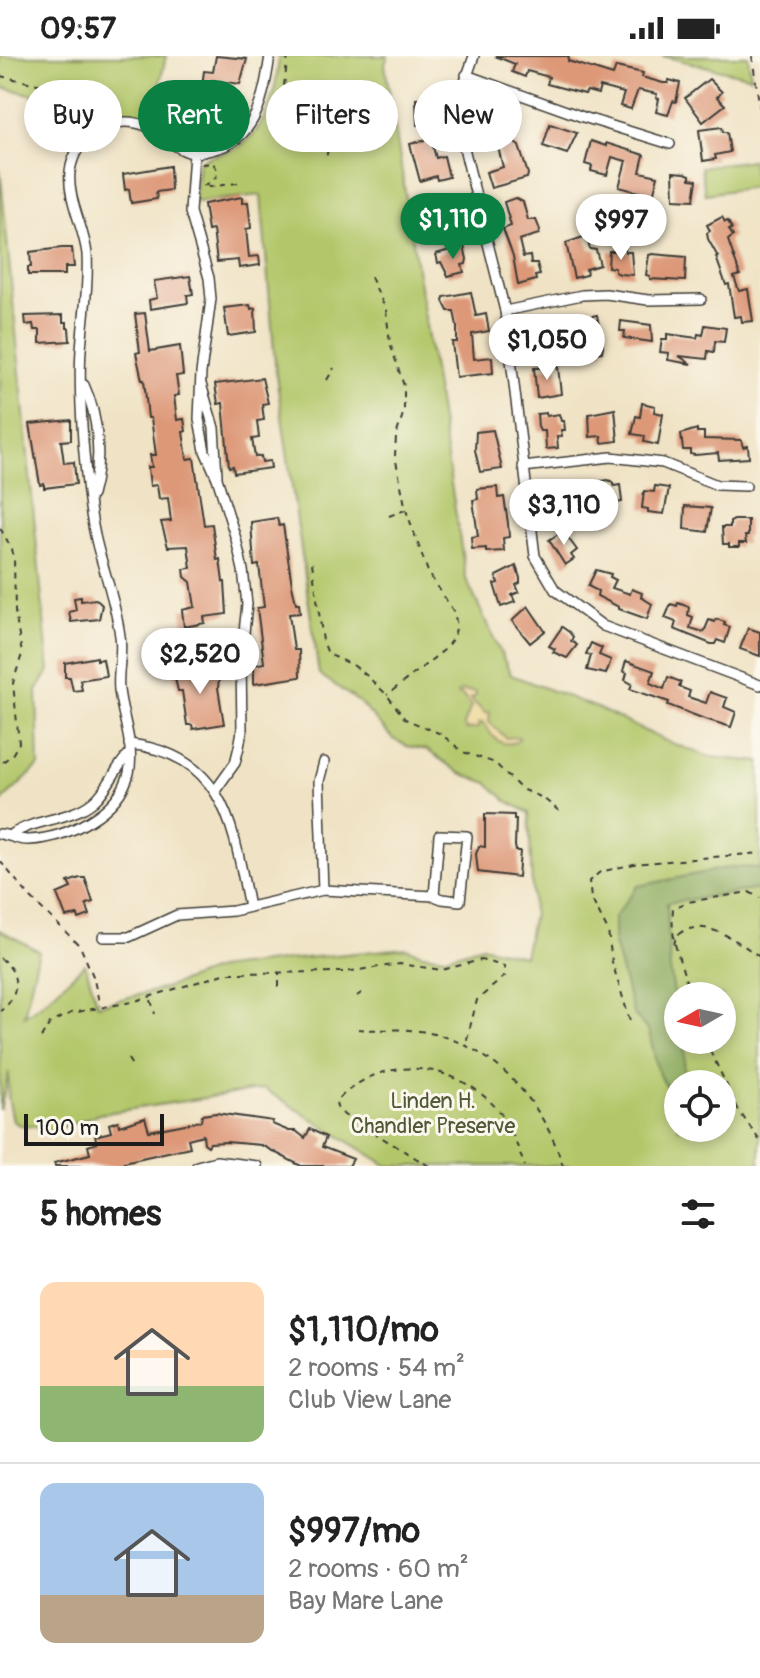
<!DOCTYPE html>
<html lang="en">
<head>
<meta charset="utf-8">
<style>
  :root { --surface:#fff; --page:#f6f6f6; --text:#222; --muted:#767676; --line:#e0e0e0; --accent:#0b8043 }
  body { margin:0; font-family:Pangolin,sans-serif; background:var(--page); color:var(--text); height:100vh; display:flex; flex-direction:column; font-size:30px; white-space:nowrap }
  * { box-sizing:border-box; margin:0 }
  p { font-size:26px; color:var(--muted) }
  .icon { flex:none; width:44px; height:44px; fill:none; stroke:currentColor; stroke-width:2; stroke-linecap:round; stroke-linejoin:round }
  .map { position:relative; height:1110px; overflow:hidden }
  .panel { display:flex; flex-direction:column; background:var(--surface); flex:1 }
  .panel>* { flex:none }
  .top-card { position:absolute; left:24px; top:24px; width:712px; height:72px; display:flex; gap:16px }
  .needle { width:52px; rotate:261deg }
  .tools { position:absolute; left:664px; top:926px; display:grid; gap:16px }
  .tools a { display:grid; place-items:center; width:72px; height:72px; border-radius:50%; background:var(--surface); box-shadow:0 4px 12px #0003; font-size:40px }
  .scale { position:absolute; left:24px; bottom:20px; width:140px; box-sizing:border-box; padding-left:8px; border:4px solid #1c1c1c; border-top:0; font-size:22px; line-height:28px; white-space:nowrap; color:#1c1c1c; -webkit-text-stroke:6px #fbf7ec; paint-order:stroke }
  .price { position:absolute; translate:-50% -68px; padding:0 18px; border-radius:28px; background:#fff; color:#222; font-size:26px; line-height:52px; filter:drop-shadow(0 2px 4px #0008) }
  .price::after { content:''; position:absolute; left:50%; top:48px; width:24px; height:18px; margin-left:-12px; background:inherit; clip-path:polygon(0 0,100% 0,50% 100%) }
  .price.selected { background:var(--accent); color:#fff }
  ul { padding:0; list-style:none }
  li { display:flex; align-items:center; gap:24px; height:200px; padding:0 40px }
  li+li { border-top:2px solid var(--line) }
  li span { display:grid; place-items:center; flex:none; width:224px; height:160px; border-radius:16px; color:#555 }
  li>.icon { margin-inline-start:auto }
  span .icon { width:96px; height:96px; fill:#fffc; stroke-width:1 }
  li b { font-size:34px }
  h2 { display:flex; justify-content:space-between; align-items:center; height:96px; padding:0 40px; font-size:34px }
  .pill { padding:0 28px; border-radius:36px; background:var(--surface); box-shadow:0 4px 12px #0003; font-size:28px; line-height:72px }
  .pill.selected { background:var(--accent); color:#fff }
  .status { display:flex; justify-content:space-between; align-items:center; height:56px; padding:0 40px; background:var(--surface); direction:ltr }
  .status svg { height:22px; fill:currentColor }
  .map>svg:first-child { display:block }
  .green { fill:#b3c76b; stroke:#687244; stroke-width:2; fill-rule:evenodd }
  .forest { fill:#8eac5f; stroke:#55643e; stroke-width:2 }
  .sand { fill:#eeda9e; stroke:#857b5d; stroke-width:2 }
  .building { fill:#dd9878 }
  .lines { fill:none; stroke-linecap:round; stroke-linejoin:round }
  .minor-casing { stroke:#3c3a35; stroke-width:12 }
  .path { stroke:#3c3a35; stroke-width:2; stroke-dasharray:6 6; stroke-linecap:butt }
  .minor { stroke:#fff; stroke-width:9 }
  .labels { text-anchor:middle; stroke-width:6; stroke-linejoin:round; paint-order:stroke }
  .park-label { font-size:22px; fill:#515838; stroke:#fbf7ec }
</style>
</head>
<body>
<div class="status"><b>09:57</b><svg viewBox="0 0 49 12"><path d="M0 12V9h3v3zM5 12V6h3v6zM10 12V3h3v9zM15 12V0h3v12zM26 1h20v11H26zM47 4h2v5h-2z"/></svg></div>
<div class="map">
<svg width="760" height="1110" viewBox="0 0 760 1110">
  <rect width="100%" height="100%" fill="#fbf7ec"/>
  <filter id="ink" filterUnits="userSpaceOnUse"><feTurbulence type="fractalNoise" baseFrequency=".0125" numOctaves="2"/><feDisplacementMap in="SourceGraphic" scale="16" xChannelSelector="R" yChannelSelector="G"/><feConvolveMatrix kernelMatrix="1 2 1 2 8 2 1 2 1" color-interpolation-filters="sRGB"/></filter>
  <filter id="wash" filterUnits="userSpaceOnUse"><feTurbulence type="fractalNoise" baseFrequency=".006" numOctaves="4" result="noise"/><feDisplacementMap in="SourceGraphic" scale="32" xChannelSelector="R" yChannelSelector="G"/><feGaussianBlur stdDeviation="1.8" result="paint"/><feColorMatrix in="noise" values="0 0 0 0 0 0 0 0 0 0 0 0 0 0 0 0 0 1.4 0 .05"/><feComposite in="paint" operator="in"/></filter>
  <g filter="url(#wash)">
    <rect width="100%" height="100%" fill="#f0e3c5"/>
    <g class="green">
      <polygon points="0,0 166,0 151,66 0,31"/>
      <path d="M279,0H388L385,8L466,523L511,619L597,652L666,685L710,701L760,706V1110H388L264,1033L99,1058L51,1075L39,1076L38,1070L19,1069L13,1065L8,1041L9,1016L0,1054V874L39,895L24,960L44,946L85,908L98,949L165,932L217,913L305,902L406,892L423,898L446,901L482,890L524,900L533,859L529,757L507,745L488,727L460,717L427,694L407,690L393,683L359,646L319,618L276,319L261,139L196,146L195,142L199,106C210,98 227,98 240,90C268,73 277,30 279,0ZM678,940H722V984H678ZM678,1028H722V1072H678Z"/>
      <polygon points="662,0 748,0 751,21"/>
      <polygon points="752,104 755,131 705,138 701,111"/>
      <polygon points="0,112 49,615 37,635 39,710 0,747"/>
    </g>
    <polygon class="forest" points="732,811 760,812 760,833 667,847 670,914 678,959 678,984 683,984 685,996 683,1028 678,1028 678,1036 669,1034 659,1019 649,976 633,957 614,888 614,861 638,830"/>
    <path class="sand" d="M460,635L476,636V640L470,643L485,657L490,656L489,666L506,682L519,681L518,685C500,693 492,680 483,667H479L478,672L466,674L464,669L471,650L462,639L457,638Z"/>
    <g id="blocks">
      <g class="building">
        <polygon points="216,0 247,3 240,28 212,24 209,38 228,41 231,45 229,55 226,54 225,62 219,61 218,64 185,59 186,54 184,53 187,28 202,30 204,15 213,16"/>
        <polygon points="495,0 569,0 568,5 613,19 616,11 643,17 642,21 663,27 668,27 669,24 680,27 676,46 673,45 668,59 656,56 659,43 656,42 657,38 638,34 631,53 620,50 624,37 600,31 598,38 587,35 585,38 547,28 549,21 527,15 525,21 512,16 515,8"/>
        <polygon points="709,23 722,36 717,41 725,49 703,66 685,42"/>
        <polygon points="438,33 438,68 417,69 416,43 426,42 426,34"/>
        <polygon points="499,54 503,55 508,82 519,90 528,118 527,122 491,132 486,116 503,111 496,83 482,86 477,68 491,64 489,57"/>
        <polygon points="550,68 577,77 567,98 543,90"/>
        <polygon points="722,71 723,76 727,76 730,96 715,99 716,103 703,105 699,74"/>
        <polygon points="431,83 436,102 444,100 449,121 437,124 436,120 420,125 410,88"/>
        <polygon points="591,85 606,90 606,87 644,99 640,116 658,120 653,140 619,131 626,105 612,101 607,119 591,115 592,110 585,108"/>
        <polygon points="170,110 171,134 156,136 157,143 131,147 129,133 125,134 123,118"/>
        <polygon points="673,116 685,117 690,119 690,123 697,124 694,144 674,143"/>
        <polygon points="242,141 242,147 248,146 251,172 246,173 249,201 259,200 260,209 239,212 238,204 217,206 213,174 208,175 204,148"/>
        <polygon points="515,142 523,146 528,164 536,164 540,174 539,178 519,184 523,201 530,200 531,207 537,207 540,219 535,220 536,224 518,229 513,200 503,173 511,170 504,146"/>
        <polygon points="450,143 458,154 453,158 460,169 445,179 443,175 432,183 421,166 426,163 424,160"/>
        <polygon points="722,161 725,166 728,165 732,173 729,174 733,180 728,184 740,219 734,221 739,235 748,233 753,265 742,266 741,260 734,261 729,228 726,229 716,201 718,201 708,183 707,177 710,175 707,169"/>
        <polygon points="586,180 590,193 596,194 600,209 586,213 587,219 574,222 566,187"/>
        <polygon points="464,190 467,203 466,208 462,209 464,216 448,220 441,206 438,207 436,198"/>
        <polygon points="62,192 72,192 74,211 65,211 65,219 28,219 28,211 31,211 30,196"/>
        <polygon points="616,192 625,192 625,196 631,196 633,219 620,218 615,216 615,212 608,211 609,195 616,195"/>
        <polygon points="652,198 686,201 685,225 650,223 650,220 646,219 649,199"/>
        <polygon points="190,220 193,238 187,239 188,247 150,253 149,244 157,242 154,225"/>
        <polygon points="471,236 476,260 486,258 489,275 472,278 474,303 492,301 493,317 456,321 452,286 457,286 457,270 454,255 448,255 443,245 444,241"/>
        <polygon points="250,249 251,253 255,252 256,276 228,280 224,252"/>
        <polygon points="145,257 150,295 180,290 183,319 176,320 179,339 174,340 177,364 184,363 186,375 183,376 187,403 194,402 204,469 212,468 217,504 220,503 223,526 225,526 227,558 204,561 205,567 184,571 182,554 195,551 191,526 185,521 184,513 191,512 188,490 168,491 161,466 171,465 168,442 159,443 157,429 150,430 148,411 152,411 150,399 156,399 151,362 148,362 144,324 142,324 136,297 140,296 135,258"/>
        <polygon points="63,259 63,266 67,266 67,272 69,272 70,285 40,287 40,274 34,274 33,268 26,269 25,260"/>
        <polygon points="597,259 603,290 602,296 595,297 594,291 587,293 585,287 575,289 571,270 582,268 581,262"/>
        <polygon points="557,265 559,288 552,289 553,293 544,295 543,292 537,293 534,277 540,275 539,271 544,268"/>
        <polygon points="621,265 651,269 652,286 624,282 625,275 620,275"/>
        <polygon points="705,269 726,272 724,286 715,285 714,296 708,295 707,303 679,300 691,308 668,304 669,297 660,296 662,283 667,283 667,278 697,282 698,278 703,279"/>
        <polygon points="558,311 561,338 537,342 534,312"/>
        <polygon points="262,322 268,347 262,348 264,364 257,365 259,382 252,383 255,401 261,400 262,406 270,405 271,412 234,417 233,410 229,411 223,347 218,348 215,328"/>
        <polygon points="642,347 655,350 654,356 663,358 658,389 644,386 645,380 632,378 636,360 640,361"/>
        <polygon points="615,353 618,385 602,387 601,380 590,381 589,358"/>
        <polygon points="546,357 546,360 559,358 561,365 564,365 565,374 561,374 562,380 557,381 558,392 546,393 545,375 540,375 538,371 537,358"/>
        <polygon points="71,364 71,384 61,385 64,407 74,406 76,428 44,432 44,428 40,429 30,368"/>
        <polygon points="697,373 697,376 704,376 704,383 741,384 743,391 748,390 749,402 719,404 718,397 695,399 690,398 690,394 683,394 681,378"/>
        <polygon points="493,374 502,413 480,416 475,394 476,376"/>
        <polygon points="608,424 613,426 614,430 620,429 622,446 616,447 616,450 599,448 595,426"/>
        <polygon points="569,427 570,438 566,438 566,453 552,454 552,451 546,452 545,437 557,436 556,428"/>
        <polygon points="655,430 669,432 664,458 648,456 648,453 642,452 644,435 654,436"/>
        <polygon points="497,431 498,442 504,441 508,467 509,481 503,482 504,495 486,496 486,492 472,493 471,481 478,480 473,444 478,443 477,433"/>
        <polygon points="685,450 711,452 707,476 684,473"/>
        <polygon points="277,462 279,470 283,469 292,529 296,547 299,547 300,557 289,558 294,594 299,594 300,621 254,628 254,609 264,607 257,552 264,551 259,509 254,510 251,466"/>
        <polygon points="734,464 748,464 748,480 745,480 746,487 739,487 739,491 729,491 729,488 723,488 722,471 730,471 730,466"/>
        <polygon points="563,475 577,494 571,499 574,503 565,509 549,484"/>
        <polygon points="516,510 520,522 520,527 516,529 519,536 512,539 515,546 501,551 494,528 498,527 496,520"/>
        <polygon points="596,514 611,518 610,521 616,524 612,532 630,538 632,533 642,537 641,541 652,548 647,563 619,553 619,551 597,540 598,535 588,530"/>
        <polygon points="81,541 81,545 96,543 102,549 99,563 71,566 69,556 76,554 74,542"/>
        <polygon points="678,547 689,551 688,559 693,561 690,572 704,576 709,564 715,566 716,563 725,566 724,569 730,571 725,587 717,584 715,588 711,588 674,573 676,566 665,562 671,548 677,550"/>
        <polygon points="528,550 545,575 530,587 512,565"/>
        <polygon points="562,571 569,576 573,581 571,585 577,589 567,602 553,596 555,593 549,590"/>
        <polygon points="748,572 760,576 760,600 740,593"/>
        <polygon points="591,587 602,592 599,599 611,604 606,618 587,614 591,599 586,598"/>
        <polygon points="97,601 97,604 103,603 106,620 80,624 82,634 73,635 70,621 65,621 65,607"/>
        <polygon points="626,605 654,615 650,627 664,633 668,621 681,626 679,631 690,635 688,641 706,647 710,636 727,642 724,651 736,656 731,671 702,662 668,649 669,646 630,633 632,628 625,624 627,617 623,615"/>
        <polygon points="208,607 209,616 220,615 218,632 224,668 193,673 192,669 187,669 182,635 178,635 173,614"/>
        <polygon points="485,758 514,759 514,763 516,763 515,790 516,795 520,795 518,821 478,816 476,798 479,790 485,791"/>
        <polygon points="80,822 85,822 93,846 86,848 90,859 79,863 78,859 66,861 57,838 71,832 68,826"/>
        <polygon points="216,1057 273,1065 272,1068 289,1075 296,1075 305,1082 310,1073 326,1081 322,1091 353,1103 349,1110 301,1110 261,1089 226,1086 210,1087 208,1090 204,1087 203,1079 188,1083 190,1091 124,1106 125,1108 119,1110 55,1110 54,1107 90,1098 88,1090 97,1087 95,1080 111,1076 109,1068 118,1065 119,1070 145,1062 149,1075 201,1065 202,1059"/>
      </g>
    </g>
  </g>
  <g filter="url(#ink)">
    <use href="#blocks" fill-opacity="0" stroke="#3c3a35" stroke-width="2"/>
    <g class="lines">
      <g class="minor-casing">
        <g id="minor">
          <polyline points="474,0 459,43 457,64 505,255 535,500 555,534 603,570 760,629"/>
          <polyline points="466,19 583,61 670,88"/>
          <polyline points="194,97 190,156 209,222 211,243 201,317 199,363 205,395 217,422 236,483 243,514 247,548 241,605 242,675 239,691 235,707 215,735"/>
          <polyline points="505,255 582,239 606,238 648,244 701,243"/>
          <polyline points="201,328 214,372 217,419"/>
          <path d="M84,329C99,361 102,405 92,439"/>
          <polyline points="523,411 611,401 663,407 717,429 746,430"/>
          <path d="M129,688C226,699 233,771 249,851"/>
          <path d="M0,778C10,779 20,785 29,784C67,782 119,757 129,717C135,691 122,660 119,634C117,616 123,597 120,580C116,549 106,521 98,492C89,458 86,420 83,385C81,356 79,322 81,294C83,262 89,231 87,198C84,171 67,143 70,116C74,80 113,56 146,70C162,77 175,94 193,97C198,98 206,95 211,94C257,85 264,39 270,0"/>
          <path d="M11,779C36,762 70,765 94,745C109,732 115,712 129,698"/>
          <polyline points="323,834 319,725 324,706"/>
          <polyline points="103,881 129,881 177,859 233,855 323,834 434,840 439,779 467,780 460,845 442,843 434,840"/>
          <polyline points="197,1110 216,1105 257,1110"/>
        </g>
      </g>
      <g class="path">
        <polyline points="288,0 283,37 325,62 331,69 326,105"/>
        <polyline points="752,0 760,53"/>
        <polyline points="0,20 89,39"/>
        <polyline points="202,108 213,107 218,115 216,121 204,130 204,132 243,126"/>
        <polyline points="371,221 386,254 390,287 404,330 404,355 396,380 395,400 406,454 428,516 454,556 457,570 453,582 444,594 387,639"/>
        <polyline points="327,324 334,312"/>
        <polyline points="389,460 405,454"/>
        <polyline points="0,472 12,493 14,502 15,556 22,598 13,627 19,687 12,699 0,708"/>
        <polyline points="312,507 323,585 328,598 353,609 366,619 387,639 405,663 441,678 463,696 495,707 521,733 543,742 559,755"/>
        <polyline points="0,805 31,842 80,890 93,920 100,950"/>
        <path d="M674,889L676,880C702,858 737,885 760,901"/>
        <path d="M0,902C20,915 21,941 0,955"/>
        <polyline points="279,931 279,917"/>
        <polyline points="357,940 364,935"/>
        <path d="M690,940C682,904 670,891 673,852L688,846L749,836L760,842"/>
        <polyline points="151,944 155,958"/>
        <polyline points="630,965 612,906 608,875 591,842 589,825 600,816 634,808 760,797"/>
        <path d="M358,973C378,975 399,972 419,975C490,985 543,1044 563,1110"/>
        <polyline points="41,982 50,967 71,957 132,946 227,917 345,916 400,908 442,914 481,904 504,910 505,920 477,944 466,987"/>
        <polyline points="705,984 739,1055 760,1085"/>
        <polyline points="128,1003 133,1011"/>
        <path d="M429,1110L344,1059L337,1051L336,1046C381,996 456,1005 498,1054C512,1070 517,1092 525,1110"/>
      </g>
      <use href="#minor" class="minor"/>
    </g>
  </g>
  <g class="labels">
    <g class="park-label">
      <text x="433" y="1052">Linden H.<tspan x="433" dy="25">Chandler Preserve</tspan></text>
    </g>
  </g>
</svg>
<div class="tools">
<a><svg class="needle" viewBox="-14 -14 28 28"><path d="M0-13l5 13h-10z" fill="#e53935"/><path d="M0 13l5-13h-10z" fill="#767676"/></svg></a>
<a><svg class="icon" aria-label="locate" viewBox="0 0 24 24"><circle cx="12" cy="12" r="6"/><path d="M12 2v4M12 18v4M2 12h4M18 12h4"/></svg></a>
</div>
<div class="scale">100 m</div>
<b class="price selected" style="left:453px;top:205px">$1,110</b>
<b class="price" style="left:621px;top:206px">$997</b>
<b class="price" style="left:547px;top:326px">$1,050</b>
<b class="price" style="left:564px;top:491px">$3,110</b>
<b class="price" style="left:200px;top:640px">$2,520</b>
<div class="top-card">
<a class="pill">Buy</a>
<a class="pill selected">Rent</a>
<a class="pill">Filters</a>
<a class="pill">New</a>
</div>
</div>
<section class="panel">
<h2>5 homes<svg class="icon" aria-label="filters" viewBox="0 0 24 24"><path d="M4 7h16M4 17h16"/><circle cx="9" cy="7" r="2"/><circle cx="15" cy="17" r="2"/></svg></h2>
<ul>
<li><span style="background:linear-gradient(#ffd9b3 65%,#8fb573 0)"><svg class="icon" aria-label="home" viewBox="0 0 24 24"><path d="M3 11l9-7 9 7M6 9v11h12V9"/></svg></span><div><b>$1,110/mo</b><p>2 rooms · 54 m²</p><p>Club View Lane</p></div></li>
<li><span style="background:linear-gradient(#a9c7e8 70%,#b9a48a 0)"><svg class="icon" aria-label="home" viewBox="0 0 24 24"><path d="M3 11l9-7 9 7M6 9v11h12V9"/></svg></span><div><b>$997/mo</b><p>2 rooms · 60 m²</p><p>Bay Mare Lane</p></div></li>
</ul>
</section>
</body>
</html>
